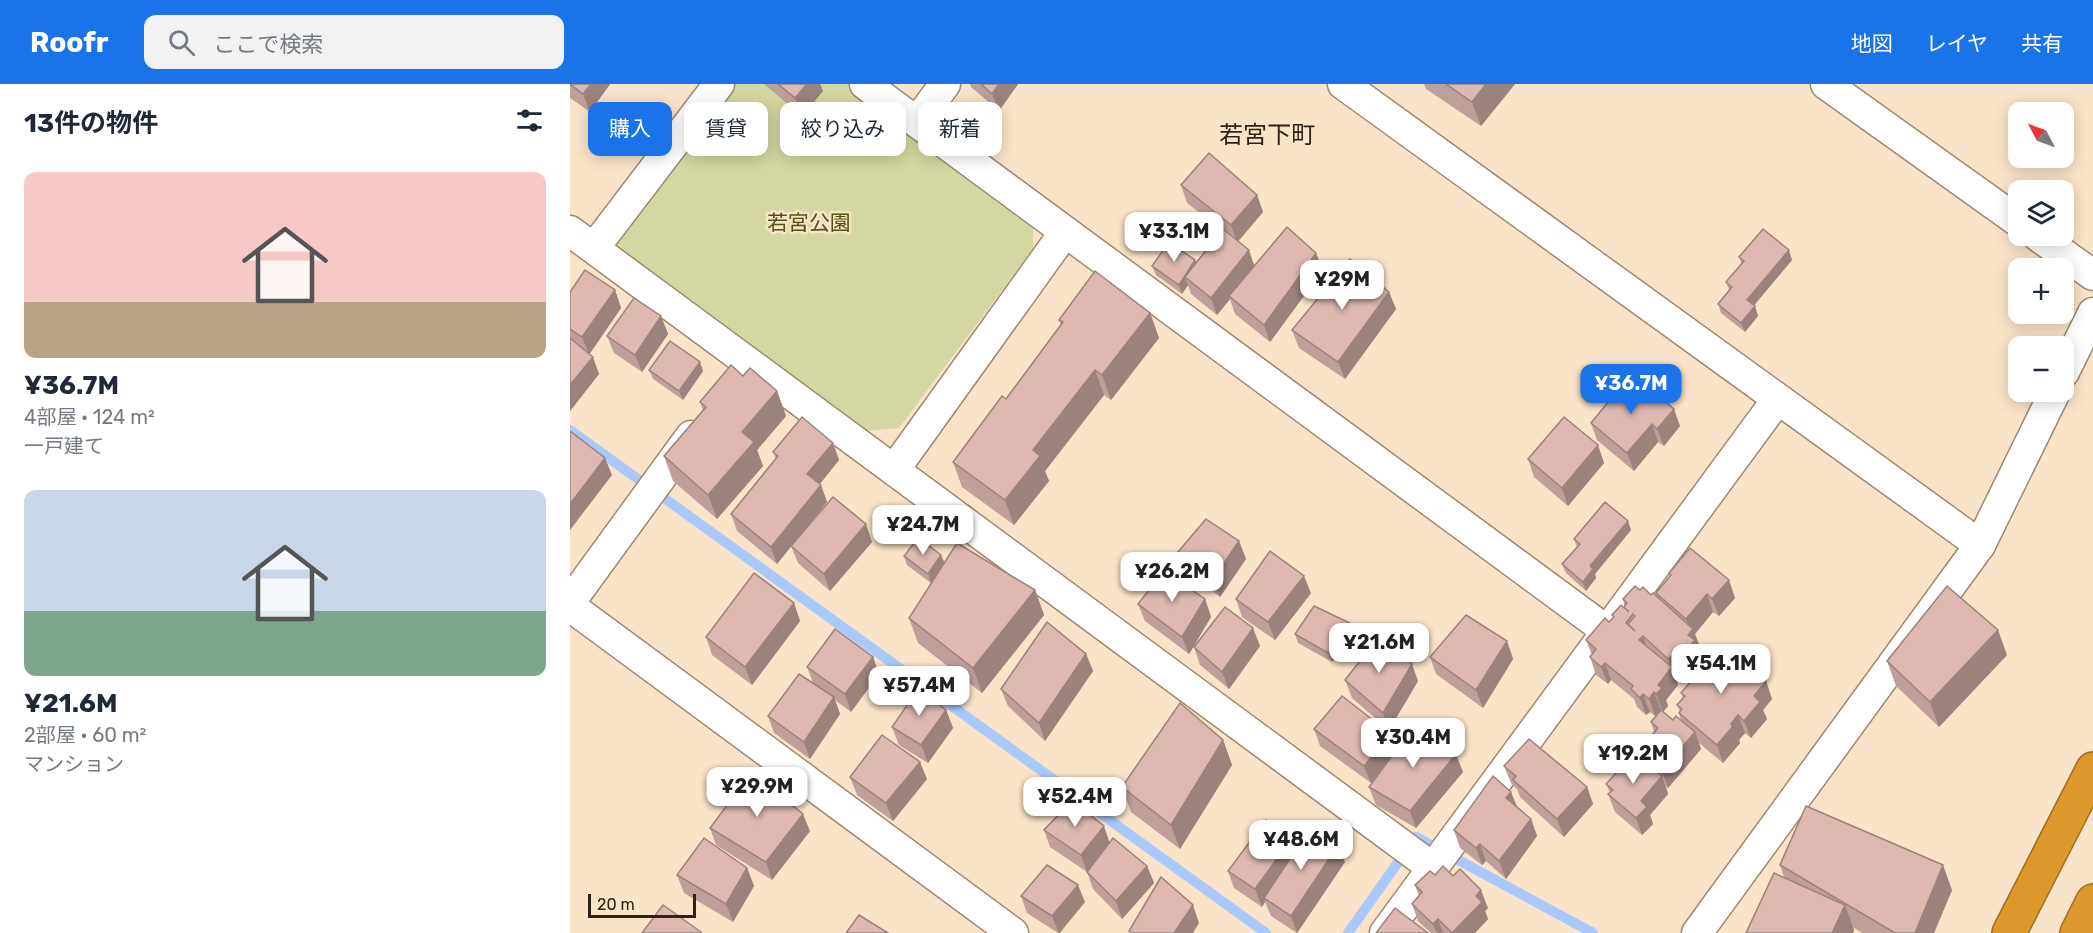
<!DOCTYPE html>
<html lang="ja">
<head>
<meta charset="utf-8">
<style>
  :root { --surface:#fff; --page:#f2f2f3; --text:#1f2937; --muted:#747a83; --accent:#1a73e8 }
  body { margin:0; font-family:Rubik,"Noto Sans JP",sans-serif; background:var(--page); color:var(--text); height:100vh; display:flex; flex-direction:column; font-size:22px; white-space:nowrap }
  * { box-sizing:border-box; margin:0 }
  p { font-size:20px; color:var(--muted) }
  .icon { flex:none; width:33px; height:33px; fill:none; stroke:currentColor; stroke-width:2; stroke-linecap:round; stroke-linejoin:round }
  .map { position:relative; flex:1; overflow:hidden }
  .details { display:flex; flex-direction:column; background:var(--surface); width:570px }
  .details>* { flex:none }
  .banner { position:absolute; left:18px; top:18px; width:570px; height:54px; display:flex; gap:12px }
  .needle { width:39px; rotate:311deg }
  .buttons { position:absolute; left:1438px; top:18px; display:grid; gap:12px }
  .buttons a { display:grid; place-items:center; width:66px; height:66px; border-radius:12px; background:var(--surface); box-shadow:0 3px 15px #0003; font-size:30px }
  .scale { position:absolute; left:18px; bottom:15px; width:108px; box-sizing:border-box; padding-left:6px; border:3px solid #2c231a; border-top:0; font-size:16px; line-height:21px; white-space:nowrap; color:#2c231a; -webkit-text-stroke:4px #f9e3c9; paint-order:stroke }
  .price { position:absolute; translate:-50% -51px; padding:0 14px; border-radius:12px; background:#fff; color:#222; font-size:20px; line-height:39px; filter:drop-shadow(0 2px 3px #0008) }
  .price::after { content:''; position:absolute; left:50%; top:36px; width:18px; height:14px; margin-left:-9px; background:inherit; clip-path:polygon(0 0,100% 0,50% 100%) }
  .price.selected { background:var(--accent); color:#fff }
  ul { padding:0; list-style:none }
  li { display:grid; align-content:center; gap:12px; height:318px; padding:0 24px }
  li span { display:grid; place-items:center; height:186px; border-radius:12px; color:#555 }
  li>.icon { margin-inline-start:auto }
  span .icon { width:108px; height:108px; fill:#fffc; stroke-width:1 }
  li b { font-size:26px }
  h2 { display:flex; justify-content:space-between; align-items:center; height:72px; padding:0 24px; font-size:26px }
  .chip { padding:0 21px; border-radius:12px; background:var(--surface); box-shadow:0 3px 15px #0003; font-size:21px; line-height:54px }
  .chip.selected { background:var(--accent); color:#fff }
  header { display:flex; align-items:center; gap:36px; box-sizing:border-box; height:84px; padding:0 30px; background:var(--accent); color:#fff }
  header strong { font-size:28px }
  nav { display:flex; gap:33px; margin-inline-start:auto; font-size:21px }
  .search { width:420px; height:54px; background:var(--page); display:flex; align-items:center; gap:15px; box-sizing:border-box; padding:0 21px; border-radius:12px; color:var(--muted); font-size:22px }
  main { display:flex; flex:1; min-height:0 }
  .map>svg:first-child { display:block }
  .green { fill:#d4d7a1 }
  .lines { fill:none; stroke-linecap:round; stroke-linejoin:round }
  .stream { stroke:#abc8fc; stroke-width:10 }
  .street-casing { stroke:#9e8971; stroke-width:33 }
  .highway-casing { stroke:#9e6f25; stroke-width:36 }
  .street { stroke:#fff; stroke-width:30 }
  .highway { stroke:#dc982b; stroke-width:33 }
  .wall { fill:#be9f99 }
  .shaded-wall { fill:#9b827d }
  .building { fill:#ddb9b2; stroke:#9b827d; stroke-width:1.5; fill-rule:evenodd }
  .labels { text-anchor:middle; stroke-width:5; stroke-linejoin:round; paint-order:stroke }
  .park-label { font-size:21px; fill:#52530c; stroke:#f9e3c9 }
  .quarter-label { font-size:24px; fill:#2c231a; stroke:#f9e3c9 }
</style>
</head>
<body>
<header>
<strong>Roofr</strong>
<div class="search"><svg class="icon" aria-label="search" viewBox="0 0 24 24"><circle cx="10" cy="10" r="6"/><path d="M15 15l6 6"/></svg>ここで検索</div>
<nav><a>地図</a><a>レイヤ</a><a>共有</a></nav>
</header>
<main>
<section class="details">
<h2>13件の物件<svg class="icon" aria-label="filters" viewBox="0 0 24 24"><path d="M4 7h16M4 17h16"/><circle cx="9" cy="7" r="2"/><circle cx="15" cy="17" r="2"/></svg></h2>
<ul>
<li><span style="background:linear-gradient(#f6c9c9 70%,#b9a48a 0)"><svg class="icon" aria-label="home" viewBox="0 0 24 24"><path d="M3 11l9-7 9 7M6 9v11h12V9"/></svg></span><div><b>¥36.7M</b><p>4部屋 · 124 m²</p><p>一戸建て</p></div></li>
<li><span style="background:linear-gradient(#c9d6e8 65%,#7fa58c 0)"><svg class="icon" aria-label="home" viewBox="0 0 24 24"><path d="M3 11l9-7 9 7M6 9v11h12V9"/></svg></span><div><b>¥21.6M</b><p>2部屋 · 60 m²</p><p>マンション</p></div></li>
</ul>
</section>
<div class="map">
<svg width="1523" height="849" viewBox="0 0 1523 849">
  <rect width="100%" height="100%" fill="#f9e3c9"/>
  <polygon class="green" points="156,0 282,0 463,137 463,165 329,344 297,347 33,161"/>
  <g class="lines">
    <g class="stream">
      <polyline points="0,346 696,849"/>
      <polyline points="778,849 846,753 1023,849"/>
    </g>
    <g class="street-casing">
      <g id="street">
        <polyline points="295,0 1037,547"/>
        <polyline points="773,0 1410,461"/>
        <polyline points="1256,0 1449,138"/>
        <polyline points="347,38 375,0"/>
        <polyline points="0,147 863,784"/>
        <polyline points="1468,152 1523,191"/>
        <polyline points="24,164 149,0"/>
        <polyline points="1494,288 1523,229"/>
        <polyline points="324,386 495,148"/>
        <polyline points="0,518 121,352"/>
        <polyline points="0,522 443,849"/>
        <polyline points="815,849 1207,316"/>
        <polyline points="1127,849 1410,461 1485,308"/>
      </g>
    </g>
    <g class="highway-casing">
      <g id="highway">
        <polyline points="1439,849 1523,685"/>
        <polyline points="1507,849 1523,817"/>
      </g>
    </g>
    <use href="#street" class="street"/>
    <use href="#highway" class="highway"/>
  </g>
  <g class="wall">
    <polygon points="0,0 40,0 20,28 0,14"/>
    <polygon points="194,0 250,0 253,7 232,32"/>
    <polygon points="400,0 448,0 429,27 401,3"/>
    <polygon points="854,0 945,0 911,42 856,5"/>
    <polygon points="611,101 687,111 693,128 668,158 685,182 753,186 700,258 665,230 660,215 647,231 621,210 618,201 612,210 586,191 582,182 625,176 626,178 652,146 617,119"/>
    <polygon points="1169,173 1222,176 1184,221 1188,232 1175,248 1151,229 1148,220 1159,206 1156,198 1172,180"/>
    <polygon points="45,206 51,224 19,270 29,290 0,327 0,208"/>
    <polygon points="819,208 826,225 775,295 729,264 722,246"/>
    <polygon points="580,229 589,254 541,316 534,311 475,387 479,397 444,441 392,403 383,378 436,315 491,241 489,236"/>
    <polygon points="91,232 98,250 72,288 44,269 37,252"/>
    <polygon points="79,286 133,287 113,316 83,295"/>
    <polygon points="173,292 207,307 216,332 187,366 193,382 147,435 103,397 94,372 133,326 130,318"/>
    <polygon points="1058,294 1110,342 1094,362 1088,358 1064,387 1027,356 1021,339"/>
    <polygon points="263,359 269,376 250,400 257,418 234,447 302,458 260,507 228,479 221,462 207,480 167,447 161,430 206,375 203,368"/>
    <polygon points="958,375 1034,379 998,422 964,393"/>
    <polygon points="1058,437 1061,446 1025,490 1026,494 1016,507 996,489 992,480 1007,463 1004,455"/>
    <polygon points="669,457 676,475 650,513 615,486 608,468"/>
    <polygon points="371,471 374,479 465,506 474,531 412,609 348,559 339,534 367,491 361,499 337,481 334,472"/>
    <polygon points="1099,489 1165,514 1149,532 1143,528 1125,550 1130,563 1128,565 1131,574 1113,594 1107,589 1105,592 1108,601 1096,616 1098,622 1093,627 1103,636 1111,636 1109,629 1110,627 1107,621 1113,614 1111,609 1136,589 1134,581 1196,597 1202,615 1193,626 1197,635 1181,654 1175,649 1169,656 1170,659 1153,679 1129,659 1131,665 1098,704 1096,702 1098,710 1080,731 1083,740 1072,751 1045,728 1038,710 1040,709 1036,700 1071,675 1068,667 1084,648 1081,638 1091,626 1085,632 1080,628 1076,631 1067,623 1064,615 1041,596 1038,600 1026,591 1020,573 1022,571 1016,556 1039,538 1043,534 1042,531 1055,525 1053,515 1070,506 1087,512 1086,509 1100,493"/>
    <polygon points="741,509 705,556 672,533 666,515"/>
    <polygon points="635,515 641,533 619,570 575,537 568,520"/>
    <polygon points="224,519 230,537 182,601 142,571 136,553"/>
    <polygon points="782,540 785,549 762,578 728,559 725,550"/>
    <polygon points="937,557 943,575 913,624 866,590 860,573"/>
    <polygon points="690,562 659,605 630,581 624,563"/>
    <polygon points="516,570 523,587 475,657 438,622 431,605"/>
    <polygon points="1437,571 1369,643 1326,602 1317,577"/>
    <polygon points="303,573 309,590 281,628 265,616 270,630 240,675 204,649 198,632 243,599 237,583"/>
    <polygon points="775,596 848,597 819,646 782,614"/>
    <polygon points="376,626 383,644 358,679 329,661 322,643"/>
    <polygon points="744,645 827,666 893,688 846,744 806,721 799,703 814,682 801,699 750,662"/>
    <polygon points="653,656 662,681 610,765 561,728 552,703"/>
    <polygon points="934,682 1017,703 1023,720 994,753 950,713 947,705 941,699"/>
    <polygon points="280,693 357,695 323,737 287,711"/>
    <polygon points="947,723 961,735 967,752 936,795 916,777 912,781 890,764 884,746"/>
    <polygon points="140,744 240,747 202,796 146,761"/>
    <polygon points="474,746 539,758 577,782 584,799 552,835 523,805 517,788 480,763"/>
    <polygon points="723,770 775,778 727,849 701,832 695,818 692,823 664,804 658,787"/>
    <polygon points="1210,781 1382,806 1364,849 1292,849 1283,843 1284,846 1283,849 1176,849 1214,793"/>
    <polygon points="177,784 184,802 163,838 114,809 107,791"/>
    <polygon points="865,791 918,824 915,827 918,835 905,849 861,849 848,837 842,820 849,812 845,801"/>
    <polygon points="451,812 515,818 490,849 488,849 457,829"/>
  </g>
  <g class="shaded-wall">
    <polygon points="21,0 40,0 20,28 13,10"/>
    <polygon points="237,0 250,0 253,7 232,32 225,14"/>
    <polygon points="429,0 448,0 429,27 422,10"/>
    <polygon points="916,0 945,0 911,42 902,18"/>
    <polygon points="687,111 693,128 667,158 661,141"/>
    <polygon points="679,166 685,184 659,212 660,215 647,231 641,214"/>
    <polygon points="1219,166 1222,176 1181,225 1177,216"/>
    <polygon points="746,169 753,186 700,258 694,241"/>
    <polygon points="625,176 629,185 615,193 618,201 612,210 609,201"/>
    <polygon points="45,206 51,224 19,271 12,253"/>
    <polygon points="819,208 826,225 775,295 768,278"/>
    <polygon points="1185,222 1188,232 1175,248 1171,239"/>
    <polygon points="580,229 589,254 541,316 532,291"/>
    <polygon points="91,232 98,250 72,288 65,271"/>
    <polygon points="23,273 29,290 0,327 0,301"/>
    <polygon points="130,278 133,287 113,316 109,307"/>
    <polygon points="525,286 534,311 475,387 479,397 444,441 435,416 463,366"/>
    <polygon points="207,307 216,332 187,366 193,382 147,435 138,411 172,348"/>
    <polygon points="1104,325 1110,342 1094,362 1087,345"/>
    <polygon points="1082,340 1088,358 1064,387 1057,369"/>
    <polygon points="263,359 269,376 244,407 237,390"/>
    <polygon points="1028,361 1034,379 998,422 992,404"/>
    <polygon points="35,374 42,391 0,446 0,420"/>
    <polygon points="251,401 257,418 207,480 201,463"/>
    <polygon points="1058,437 1061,446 1025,490 1026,494 1016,507 1013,498 1020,482"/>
    <polygon points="296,440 302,458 260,507 254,490"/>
    <polygon points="669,457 676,475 650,513 643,495"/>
    <polygon points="371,471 375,480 361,499 358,490"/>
    <polygon points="734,492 741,509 705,556 698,538"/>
    <polygon points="1159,496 1165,514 1149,532 1142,515"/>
    <polygon points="465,506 474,531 412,609 403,584"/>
    <polygon points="1137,510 1143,528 1125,550 1130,563 1128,565 1131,574 1113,594 1107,577 1118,551 1121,548 1116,535"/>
    <polygon points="635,515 641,533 619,570 612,553"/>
    <polygon points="224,519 230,537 182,601 175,583"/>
    <polygon points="782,540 785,549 762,578 758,569"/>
    <polygon points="683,544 690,562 659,605 652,588"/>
    <polygon points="1428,546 1437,571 1369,643 1360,618"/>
    <polygon points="1073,552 1079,570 1069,556"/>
    <polygon points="937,557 943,575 913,624 906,606"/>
    <polygon points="516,570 523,587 475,657 469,639"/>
    <polygon points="1101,572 1107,589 1105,592 1108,601 1096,616 1098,622 1093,628 1086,610 1088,601 1101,584 1098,575"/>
    <polygon points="303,573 309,590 281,628 275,610"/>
    <polygon points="1035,579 1041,596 1038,600 1031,583"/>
    <polygon points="842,580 848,597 819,646 813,629"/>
    <polygon points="1196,597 1202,615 1193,626 1197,635 1181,654 1174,637 1184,612"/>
    <polygon points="1084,608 1091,626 1085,632 1079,615"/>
    <polygon points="1073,610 1080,628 1076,631 1070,614"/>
    <polygon points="264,613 270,630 240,675 234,658"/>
    <polygon points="376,626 383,644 358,679 351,661"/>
    <polygon points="1168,631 1175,649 1169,656 1170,659 1153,679 1147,661 1161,640"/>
    <polygon points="1125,648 1131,665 1098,704 1092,687"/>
    <polygon points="821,650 827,667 801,699 794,682"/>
    <polygon points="653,656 662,681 610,765 601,741"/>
    <polygon points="886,670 893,688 846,744 840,727"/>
    <polygon points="350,678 357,695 323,737 316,719"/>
    <polygon points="1092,692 1098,710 1080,731 1083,740 1072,751 1066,734 1071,717"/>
    <polygon points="1017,703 1023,720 994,753 987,735"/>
    <polygon points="941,708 948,725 936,714"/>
    <polygon points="233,730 240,747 202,796 196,778"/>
    <polygon points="961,735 967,752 936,795 929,777"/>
    <polygon points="534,742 540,760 517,788 511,771"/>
    <polygon points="719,758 725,776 694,814 695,818 692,823 685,805"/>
    <polygon points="769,760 775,778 727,849 721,832"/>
    <polygon points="910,760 916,777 912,781 906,764"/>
    <polygon points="1373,781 1382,806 1364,849 1345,849"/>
    <polygon points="577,782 584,799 552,835 546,817"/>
    <polygon points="177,784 184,802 163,838 156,820"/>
    <polygon points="508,801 515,818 489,849 482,832"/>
    <polygon points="911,806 918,824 915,827 918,835 905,849 883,849 906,812"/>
    <polygon points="623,821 629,839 623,849 604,849"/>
    <polygon points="1275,821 1284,846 1283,849 1262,849"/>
    <polygon points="868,835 873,849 867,849 863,840"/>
  </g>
  <g class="building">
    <polygon points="0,0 21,0 13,10"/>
    <polygon points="208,0 237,0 225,14"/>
    <polygon points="411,0 429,0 422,10"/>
    <polygon points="876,0 916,0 902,18"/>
    <polygon points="639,69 687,111 661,141 611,101"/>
    <polygon points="717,143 746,169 694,241 659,212"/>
    <polygon points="653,145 679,166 641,214 615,193"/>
    <polygon points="1193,145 1219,166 1177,216 1185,222 1171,239 1148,220 1162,203 1156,198 1174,177 1169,173"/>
    <polygon points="599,158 625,176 609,201 582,182"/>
    <polygon points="780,175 819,208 768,278 722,246"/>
    <polygon points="15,186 45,206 12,253 0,245 0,208"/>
    <polygon points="525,187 580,229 532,291 525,286 463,366 470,372 435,416 383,378 432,312 436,315 493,238 489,236"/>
    <polygon points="64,214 91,232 65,271 37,252"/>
    <polygon points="0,254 23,273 0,301"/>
    <polygon points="100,257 130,278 109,307 79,286"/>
    <polygon points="161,281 173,292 180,284 207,307 172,348 184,358 138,411 94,372 136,323 130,318"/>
    <polygon points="1058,294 1078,310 1082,306 1104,325 1087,345 1082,340 1057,369 1021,339"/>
    <polygon points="232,333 263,359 237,390 251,401 201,463 161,430 208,372 203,368"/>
    <polygon points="994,333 1028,361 992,404 958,375"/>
    <polygon points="0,347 35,374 0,420"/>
    <polygon points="263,413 296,440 254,490 221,462"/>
    <polygon points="1035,418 1058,437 1020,482 1023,485 1013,498 992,480 1010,460 1004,455"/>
    <polygon points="636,435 669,457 643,495 608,468"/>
    <polygon points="348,454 371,471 358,490 334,472"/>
    <polygon points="387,459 465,506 403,584 339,534"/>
    <polygon points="1120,464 1159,496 1142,515 1137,510 1116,535 1086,509 1101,491 1099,489"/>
    <polygon points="700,467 734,492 698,538 666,515"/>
    <polygon points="594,487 635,515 612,553 568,520"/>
    <polygon points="184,489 224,519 175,583 136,553"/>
    <path d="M1065,502L1070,506L1073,503L1081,511L1083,509L1123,545L1118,551L1125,556L1107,577L1101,572L1098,575L1073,552L1069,556L1102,583L1088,601L1092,604L1086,610L1084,608L1079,615L1073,610L1070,614L1061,605L1063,602L1035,579L1031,583L1020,573L1026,565L1016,556L1035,534L1039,538L1044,533L1042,531L1051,521L1059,528L1054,523L1057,519L1053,515ZM1063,530L1065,532L1058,540L1065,547L1056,539Z"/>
    <polygon points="1377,502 1428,546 1360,618 1317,577"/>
    <polygon points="744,522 782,540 758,569 725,550"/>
    <polygon points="655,523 683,544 652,588 624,563"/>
    <polygon points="896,531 937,557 906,606 860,573"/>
    <polygon points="477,538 516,570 469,639 431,605"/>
    <polygon points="265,545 303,573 275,610 237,583"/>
    <polygon points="808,554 842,580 813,629 775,596"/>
    <polygon points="1153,562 1196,597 1184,612 1190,618 1174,637 1168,631 1161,640 1163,642 1147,661 1109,629 1112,625 1107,621 1115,612 1111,609 1130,587 1135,591 1139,586 1134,581"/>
    <polygon points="229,590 264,613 234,658 198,632"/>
    <polygon points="349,604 376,626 351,661 322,643"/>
    <polygon points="772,612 821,650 794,682 744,645"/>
    <polygon points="610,619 653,656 601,741 552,703"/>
    <polygon points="1091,626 1103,636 1106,632 1125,648 1092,687 1068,667 1088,644 1081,638"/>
    <polygon points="845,641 886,670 840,727 799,703"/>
    <polygon points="312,651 350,678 316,719 280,693"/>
    <polygon points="959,655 1017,703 987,735 943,696 946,692 934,682"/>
    <polygon points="1065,669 1092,692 1071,717 1077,723 1066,734 1038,710 1043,706 1036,700"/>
    <polygon points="182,688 233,730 196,778 140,744"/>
    <polygon points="923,692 941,708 936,714 961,735 929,777 910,760 906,764 884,746"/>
    <polygon points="502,717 534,742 511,771 474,746"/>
    <polygon points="1236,722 1373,781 1345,849 1325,849 1210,781"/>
    <polygon points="696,736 719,758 685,805 658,787"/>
    <polygon points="741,743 769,760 721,832 694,814"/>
    <polygon points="134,754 177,784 156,820 107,791"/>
    <polygon points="543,754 577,782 546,817 517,788"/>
    <polygon points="477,781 508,801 482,832 451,812"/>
    <polygon points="873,782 883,792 890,785 911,806 906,812 912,818 882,849 868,835 863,840 842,820 852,808 845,801 860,787 865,791"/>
    <polygon points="1204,789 1275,821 1262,849 1176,849"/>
    <polygon points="591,793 623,821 604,849 562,849 559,847"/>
    <polygon points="93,821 131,848 130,849 72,849"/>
    <polygon points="825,824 858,849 806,849"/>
    <polygon points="289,831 318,849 276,849"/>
  </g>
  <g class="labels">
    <g class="park-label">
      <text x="239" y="146">若宮公園</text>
    </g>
    <g class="quarter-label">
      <text x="697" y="59">若宮下町</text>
    </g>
  </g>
</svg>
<div class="buttons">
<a><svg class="needle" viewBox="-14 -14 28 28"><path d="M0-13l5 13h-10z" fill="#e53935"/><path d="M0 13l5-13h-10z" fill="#747a83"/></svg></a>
<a><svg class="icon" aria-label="layers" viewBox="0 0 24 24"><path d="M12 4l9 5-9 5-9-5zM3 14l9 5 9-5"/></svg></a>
<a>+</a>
<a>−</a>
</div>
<div class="scale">20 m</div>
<b class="price" style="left:604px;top:179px">¥33.1M</b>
<b class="price" style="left:772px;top:227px">¥29M</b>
<b class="price selected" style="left:1061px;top:331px">¥36.7M</b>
<b class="price" style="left:353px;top:472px">¥24.7M</b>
<b class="price" style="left:602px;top:519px">¥26.2M</b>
<b class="price" style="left:809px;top:590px">¥21.6M</b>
<b class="price" style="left:1151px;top:611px">¥54.1M</b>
<b class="price" style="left:349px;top:633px">¥57.4M</b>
<b class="price" style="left:843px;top:685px">¥30.4M</b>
<b class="price" style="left:1063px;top:701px">¥19.2M</b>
<b class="price" style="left:187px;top:734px">¥29.9M</b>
<b class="price" style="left:505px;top:744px">¥52.4M</b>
<b class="price" style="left:731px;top:787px">¥48.6M</b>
<div class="banner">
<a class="chip selected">購入</a>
<a class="chip">賃貸</a>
<a class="chip">絞り込み</a>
<a class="chip">新着</a>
</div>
</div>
</main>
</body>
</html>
